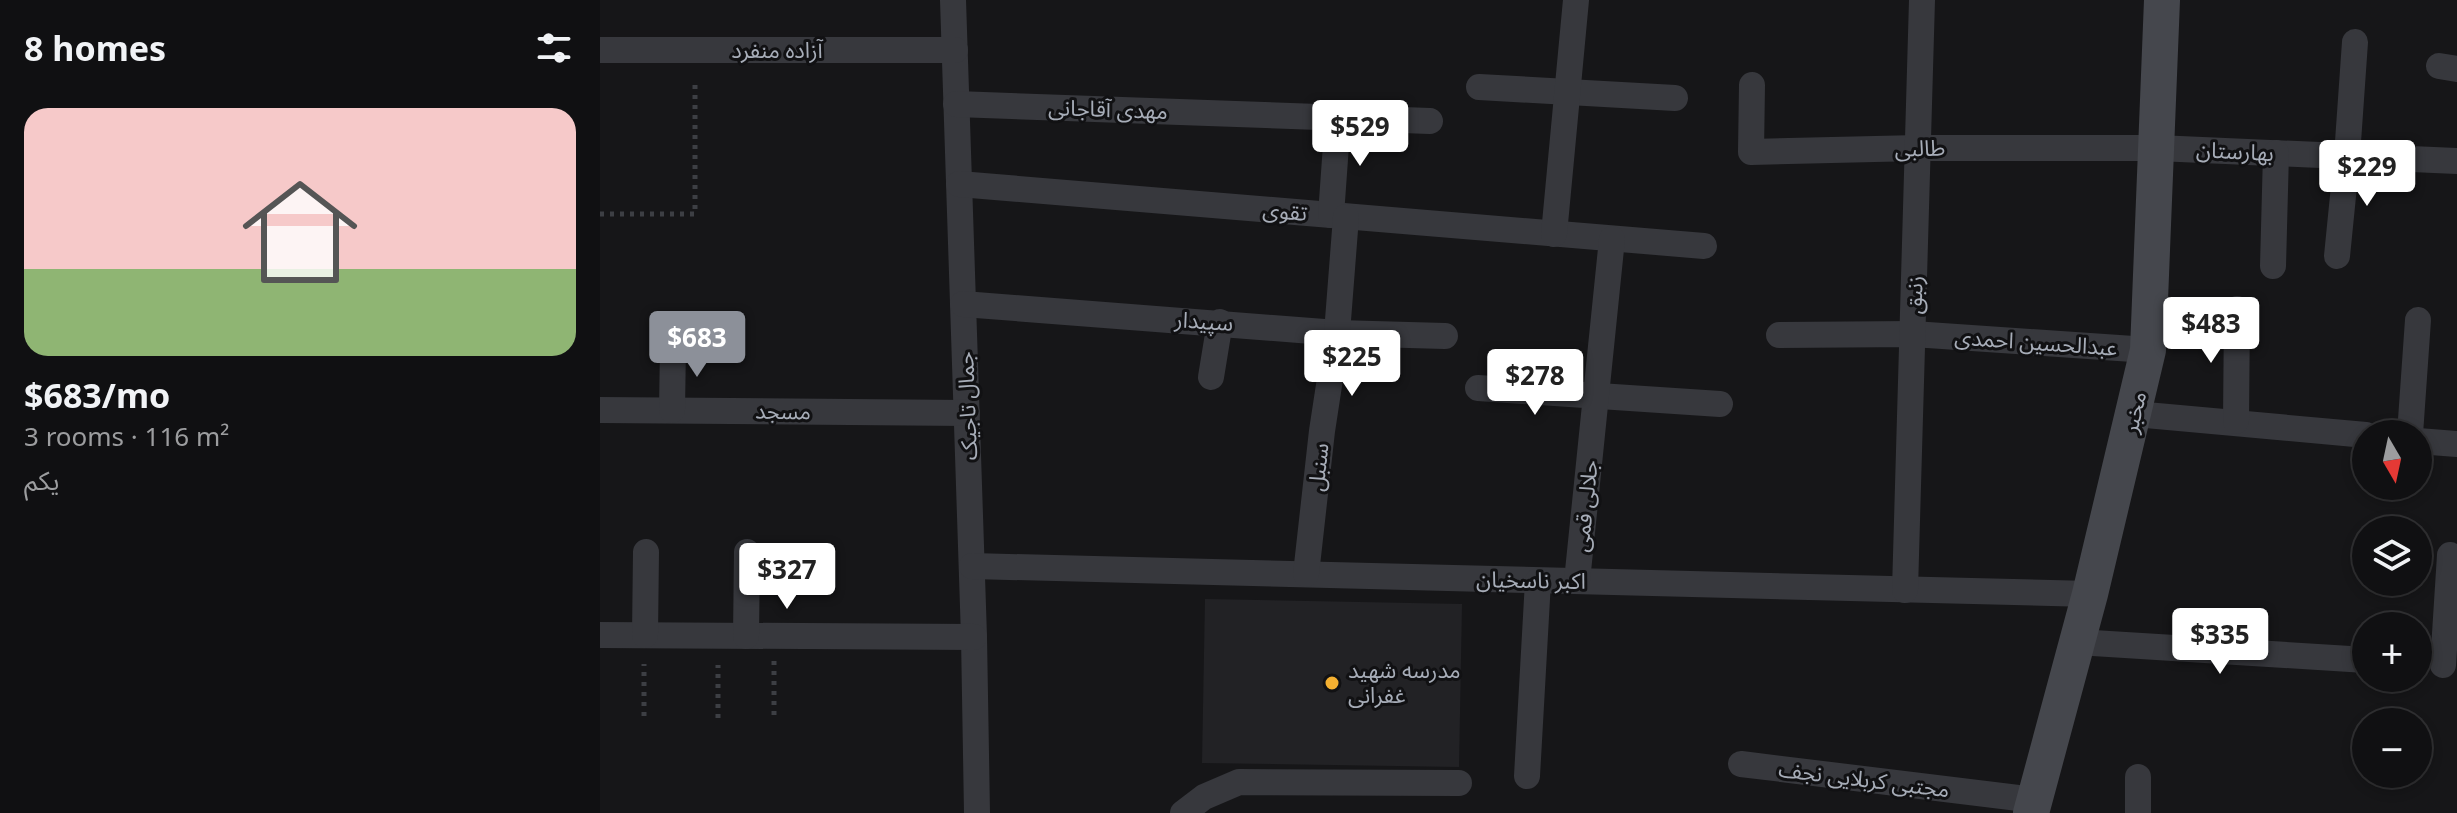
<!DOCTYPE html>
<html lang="en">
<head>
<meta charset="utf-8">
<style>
  :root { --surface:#101012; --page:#1e1e20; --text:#f1f3f6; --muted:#9c9d9f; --line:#303032; --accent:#8c9099 }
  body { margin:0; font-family:"Noto Sans","Noto Sans Arabic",sans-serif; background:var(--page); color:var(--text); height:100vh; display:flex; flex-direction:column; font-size:30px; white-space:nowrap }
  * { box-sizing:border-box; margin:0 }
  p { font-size:26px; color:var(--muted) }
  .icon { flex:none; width:44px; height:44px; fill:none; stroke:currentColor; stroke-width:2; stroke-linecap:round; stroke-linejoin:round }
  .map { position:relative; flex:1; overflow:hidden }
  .sheet { display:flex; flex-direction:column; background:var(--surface); width:600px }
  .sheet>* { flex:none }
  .needle { width:52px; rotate:171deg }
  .controls { position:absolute; left:1752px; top:420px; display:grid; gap:16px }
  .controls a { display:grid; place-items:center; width:80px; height:80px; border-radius:50%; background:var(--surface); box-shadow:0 4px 12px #0003,0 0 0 2px var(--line); font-size:40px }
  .price { position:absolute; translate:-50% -68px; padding:0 18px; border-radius:8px; background:#fff; color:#222; font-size:26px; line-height:52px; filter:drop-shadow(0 2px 4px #0008) }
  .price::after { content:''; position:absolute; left:50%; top:48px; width:24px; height:18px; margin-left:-12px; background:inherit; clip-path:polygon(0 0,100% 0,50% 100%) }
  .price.on { background:var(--accent); color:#fff }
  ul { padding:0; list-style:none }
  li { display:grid; align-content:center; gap:16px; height:424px; padding:0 24px }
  li span { display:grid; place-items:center; height:248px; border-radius:24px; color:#555 }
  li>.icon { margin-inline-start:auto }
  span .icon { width:144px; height:144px; fill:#fffc; stroke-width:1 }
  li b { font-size:34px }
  h2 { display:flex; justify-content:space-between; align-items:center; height:96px; padding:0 24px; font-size:34px }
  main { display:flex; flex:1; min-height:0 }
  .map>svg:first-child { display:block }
  .built { fill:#222225 }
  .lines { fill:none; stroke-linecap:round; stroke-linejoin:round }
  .path { stroke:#3d3f44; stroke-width:5; stroke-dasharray:4 6; stroke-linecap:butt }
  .street { stroke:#37383d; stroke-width:26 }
  .secondary { stroke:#45474d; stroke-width:36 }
  .poi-dot { fill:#f4b031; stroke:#111113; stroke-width:3 }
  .labels { text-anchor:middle; stroke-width:6; stroke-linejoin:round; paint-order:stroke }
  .street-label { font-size:22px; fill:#a7adb8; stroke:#111113 }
  .poi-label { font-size:22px; fill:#a7adb8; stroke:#111113; text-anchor:start }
</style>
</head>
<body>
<main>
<section class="sheet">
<h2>8 homes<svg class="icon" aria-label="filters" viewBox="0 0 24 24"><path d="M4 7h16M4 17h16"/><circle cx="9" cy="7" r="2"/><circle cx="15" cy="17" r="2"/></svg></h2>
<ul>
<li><span style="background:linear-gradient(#f6c9c9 65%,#8fb573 0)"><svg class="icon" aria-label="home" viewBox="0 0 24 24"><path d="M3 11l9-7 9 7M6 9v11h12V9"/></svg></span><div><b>$683/mo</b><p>3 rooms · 116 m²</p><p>یکم</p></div></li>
</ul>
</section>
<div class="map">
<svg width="1857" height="813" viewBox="0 0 1857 813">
  <rect width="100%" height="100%" fill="#161618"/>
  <polygon class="built" points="605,599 862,604 859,767 602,763"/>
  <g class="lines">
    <g class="path">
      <polyline points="0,214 95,214 95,79"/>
      <polyline points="174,661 174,719"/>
      <polyline points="44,716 44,664"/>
      <polyline points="118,718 118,665"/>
    </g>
    <g class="street">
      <polyline points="353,0 374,637 377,813"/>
      <polyline points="0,50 355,50"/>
      <polyline points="1839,66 1857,69"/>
      <polyline points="1152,85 1151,152 1318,148 1557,148 1857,161"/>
      <polyline points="879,87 1075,98"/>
      <polyline points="356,104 830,121"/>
      <polyline points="359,184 1104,246"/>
      <polyline points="731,215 738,117"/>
      <polyline points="954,234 976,0"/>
      <polyline points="1737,256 1747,156 1755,42"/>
      <polyline points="1673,266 1676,153"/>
      <polyline points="363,304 737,333 845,336"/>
      <polyline points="1179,335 1313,334 1548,350"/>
      <polyline points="611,377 620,322"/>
      <polyline points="878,388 1120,404"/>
      <polyline points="0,410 367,413"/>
      <polyline points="72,410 73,346"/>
      <polyline points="1535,414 1766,435"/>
      <polyline points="1636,421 1637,309"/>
      <polyline points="1810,434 1818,320"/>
      <polyline points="1818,441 1857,444"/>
      <polyline points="372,566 1490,594"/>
      <polyline points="706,574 722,431 737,333 746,217"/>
      <polyline points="977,581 1012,239"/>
      <polyline points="1305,590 1322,0"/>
      <polyline points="0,635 374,637"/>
      <polyline points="45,635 46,552"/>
      <polyline points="146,636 147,552"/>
      <polyline points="1477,642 1766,660"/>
      <polyline points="1843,665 1850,555"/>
      <polyline points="1141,764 1435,800"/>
      <polyline points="927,776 938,581"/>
      <polyline points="583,813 604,797 639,782 859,783"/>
      <polyline points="1538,813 1538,777"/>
    </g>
    <polyline class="secondary" points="1431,813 1490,594 1548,350 1562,0"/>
  </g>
  <circle class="poi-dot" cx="732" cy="683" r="8"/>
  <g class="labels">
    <g class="street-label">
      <text x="177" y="58">آزاده منفرد</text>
      <text transform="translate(508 109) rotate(2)" y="8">مهدی آقاجانی</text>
      <text transform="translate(1320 148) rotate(-1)" y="8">طالبی</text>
      <text transform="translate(1635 151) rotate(3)" y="8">بهارستان</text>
      <text transform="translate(685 211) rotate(5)" y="8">تقوی</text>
      <text transform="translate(1314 295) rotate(-88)" y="8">زنبق</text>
      <text transform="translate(604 321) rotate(4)" y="8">سپیدار</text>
      <text transform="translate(1436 342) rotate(4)" y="8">عبدالحسین احمدی</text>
      <text transform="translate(367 406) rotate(-92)" y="8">جمال تاجیک</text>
      <text transform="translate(183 411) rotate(1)" y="8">مسجد</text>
      <text transform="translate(1534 412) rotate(-77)" y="8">مخبر</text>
      <text transform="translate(718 467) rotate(-84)" y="8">سنبل</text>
      <text transform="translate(985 506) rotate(-84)" y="8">جلالی قمی</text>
      <text transform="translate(931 580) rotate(1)" y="8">اکبر ناسخیان</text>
      <text transform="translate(1264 779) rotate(7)" y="8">مجتبی کربلایی نجف</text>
    </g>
    <g class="poi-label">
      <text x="748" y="678">مدرسه شهید<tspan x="748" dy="25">غفرانی</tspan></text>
    </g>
  </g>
</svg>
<div class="controls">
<a><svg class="needle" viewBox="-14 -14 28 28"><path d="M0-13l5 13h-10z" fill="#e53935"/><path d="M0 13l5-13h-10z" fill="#9c9d9f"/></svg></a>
<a><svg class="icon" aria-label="layers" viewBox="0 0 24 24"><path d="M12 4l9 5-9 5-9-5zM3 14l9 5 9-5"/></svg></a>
<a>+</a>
<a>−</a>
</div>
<b class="price" style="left:760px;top:168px">$529</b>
<b class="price" style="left:1767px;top:208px">$229</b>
<b class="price" style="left:1611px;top:365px">$483</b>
<b class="price on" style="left:97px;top:379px">$683</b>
<b class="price" style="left:752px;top:398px">$225</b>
<b class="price" style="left:935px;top:417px">$278</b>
<b class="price" style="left:187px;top:611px">$327</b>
<b class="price" style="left:1620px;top:676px">$335</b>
</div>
</main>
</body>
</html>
